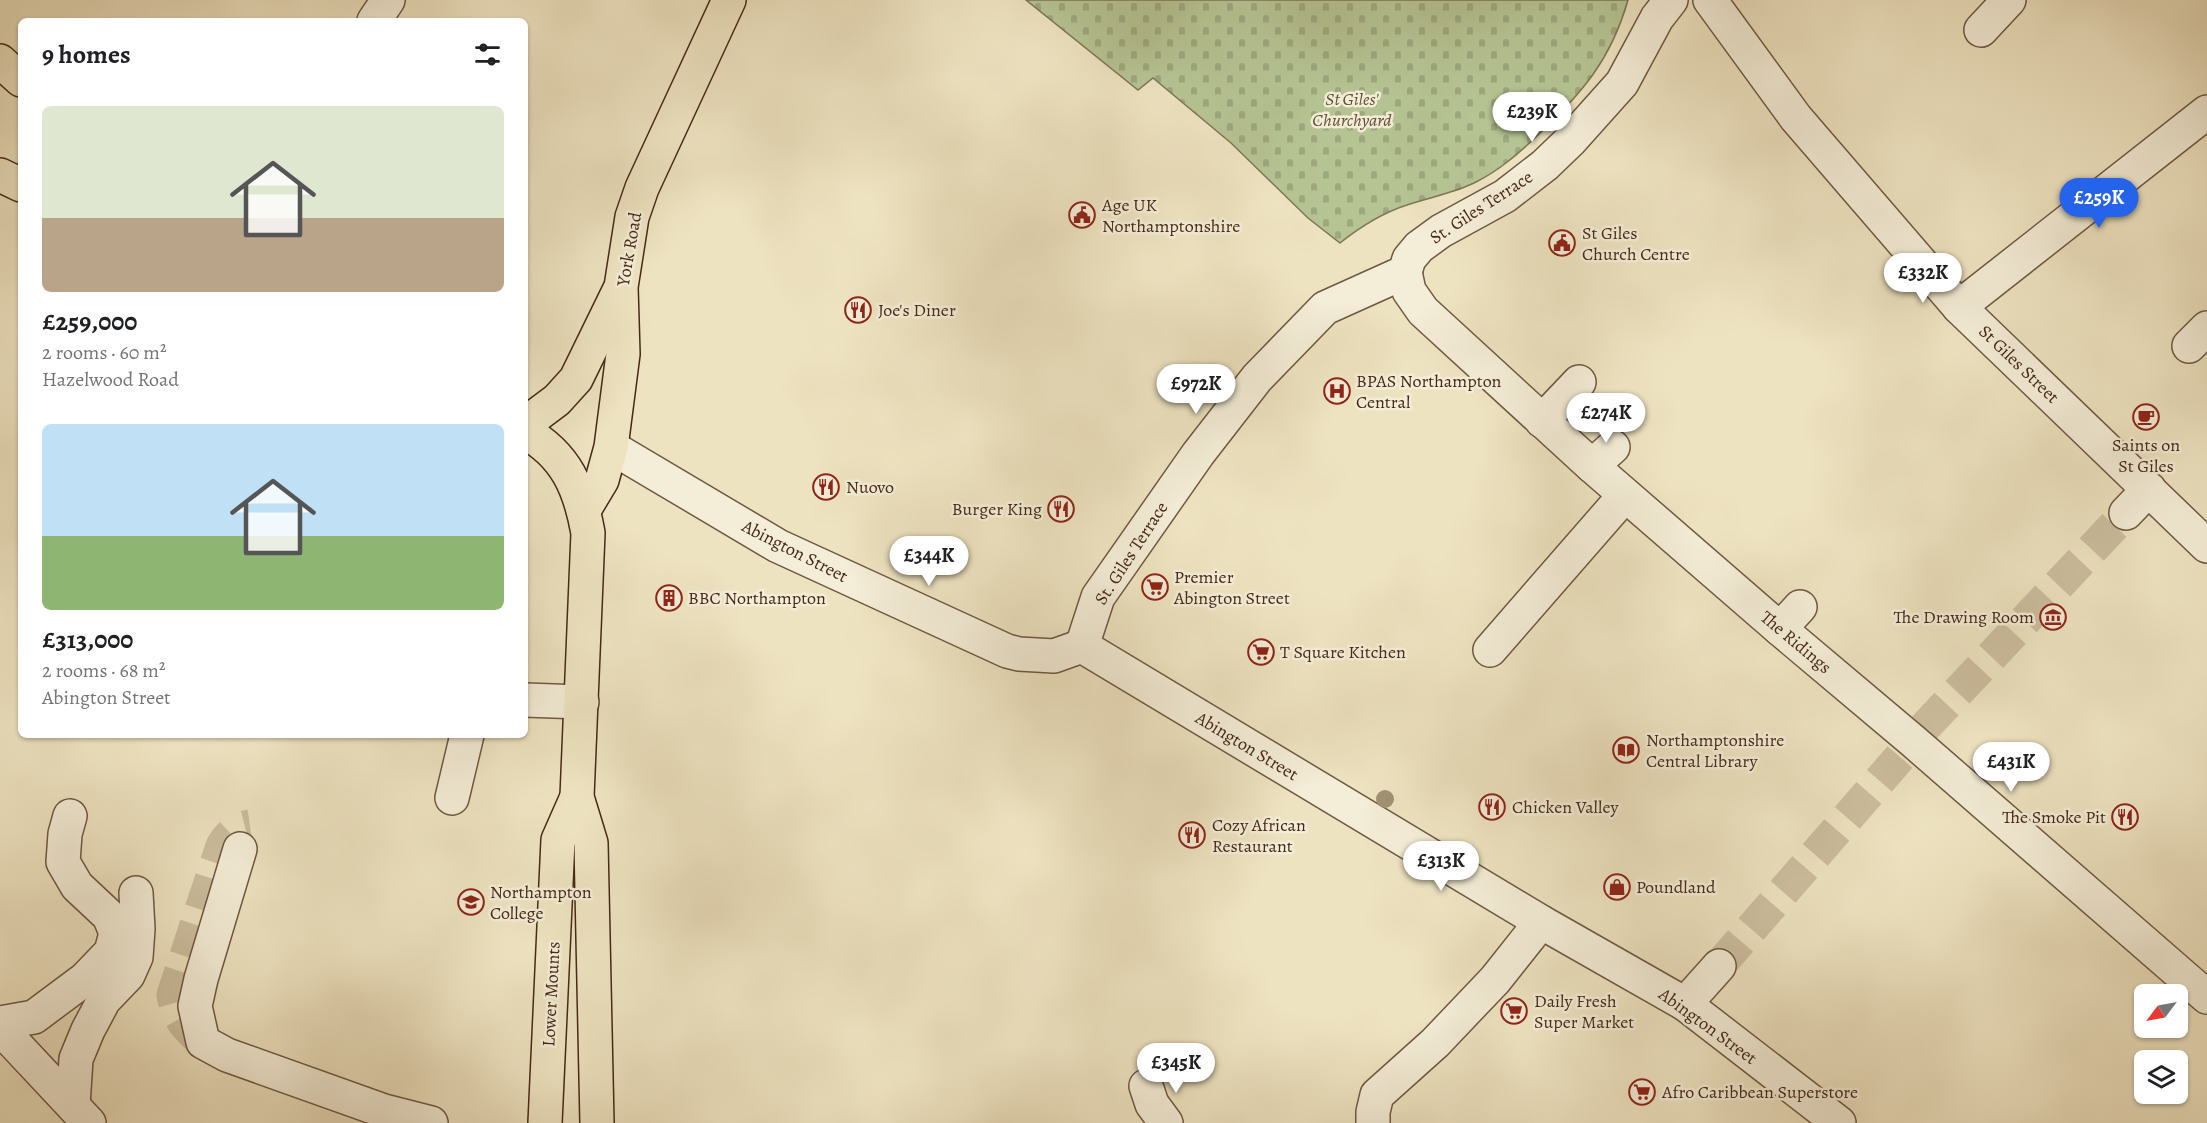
<!DOCTYPE html>
<html lang="en">
<head>
<meta charset="utf-8">
<style>
  :root { --surface:#fff; --page:#f6f6f6; --text:#202124; --muted:#757577; --accent:#2563eb }
  body { margin:0; font-family:Alegreya,serif; background:var(--page); color:var(--text); height:100vh; display:flex; flex-direction:column; font-size:22px; white-space:nowrap }
  * { box-sizing:border-box; margin:0 }
  p { font-size:20px; color:var(--muted) }
  .icon { flex:none; width:33px; height:33px; fill:none; stroke:currentColor; stroke-width:2; stroke-linecap:round; stroke-linejoin:round }
  .map { position:relative; flex:1; overflow:hidden }
  .side { position:absolute; left:18px; top:18px; width:510px; height:720px; display:flex; flex-direction:column; background:var(--surface); border-radius:9px; box-shadow:0 2px 4px #0004 }
  .side>* { flex:none }
  .needle { width:39px; rotate:238deg }
  .fabs { position:absolute; left:2134px; top:984px; display:grid; gap:12px }
  .fabs a { display:grid; place-items:center; width:54px; height:54px; border-radius:9px; background:var(--surface); box-shadow:0 2px 4px #0004; font-size:30px }
  .price { position:absolute; translate:-50% -51px; padding:0 14px; border-radius:21px; background:#fff; color:#222; font-size:20px; line-height:39px; filter:drop-shadow(0 2px 3px #0008) }
  .price::after { content:''; position:absolute; left:50%; top:36px; width:18px; height:14px; margin-left:-9px; background:inherit; clip-path:polygon(0 0,100% 0,50% 100%) }
  .price.selected { background:var(--accent); color:#fff }
  ul { padding:0; list-style:none }
  li { display:grid; align-content:center; gap:12px; height:318px; padding:0 24px }
  li span { display:grid; place-items:center; height:186px; border-radius:9px; color:#555 }
  li>.icon { margin-inline-start:auto }
  span .icon { width:108px; height:108px; fill:#fffc; stroke-width:1 }
  li b { font-size:26px }
  h2 { display:flex; justify-content:space-between; align-items:center; height:72px; padding:0 24px; font-size:26px }
  .map>svg:first-child { display:block }
  .cemetery { fill:url(#cemetery-stones); stroke:#7e7656; stroke-width:1.5 }
  .lines { fill:none; stroke-linecap:round; stroke-linejoin:round }
  .minor-tunnel { stroke:#ccbe9f; stroke-width:33; stroke-dasharray:33 16; stroke-linecap:butt }
  .minor-casing { stroke:#6f5842; stroke-width:36 }
  .major-casing { stroke:#452918; stroke-width:36 }
  .minor { stroke:#f4edd7; stroke-width:33 }
  .major { stroke:#eee3c1; stroke-width:33 }
  .tree { fill:#a09275 }
  .labels { text-anchor:middle; stroke-width:5; stroke-linejoin:round; paint-order:stroke }
  .park-label { font-size:18px; font-style:italic; fill:#615037; stroke:#f4edd7 }
  .poi-label { font-size:18px; fill:#452918; stroke:#f4edd7; text-anchor:start }
  .street-label { font-size:18px; fill:#452918; stroke:#f4edd7 }
</style>
</head>
<body>
<div class="map">
<svg width="2207" height="1123" viewBox="0 0 2207 1123">
  <defs>
    <pattern id="cemetery-stones" width="16" height="16" patternUnits="userSpaceOnUse" patternTransform="scale(1.5)"><rect width="16" height="16" fill="#b6c494"/><path d="M2 7V4a2 2 0 0 1 4 0v3zM10 15v-3a2 2 0 0 1 4 0v3z" fill="#9ea87f"/></pattern>
  </defs>
  <rect width="100%" height="100%" fill="#eee3c1"/>
  <filter id="stains"><feTurbulence type="fractalNoise" baseFrequency=".00333" numOctaves="4"/><feColorMatrix values="0 0 0 0 .2 0 0 0 0 .09 0 0 0 0 .02 0 0 0 .5 -.17"/></filter>
  <radialGradient id="worn" r=".72"><stop offset=".6" stop-color="#630" stop-opacity="0"/><stop offset="1" stop-color="#630" stop-opacity=".3"/></radialGradient>
  <path class="cemetery" d="M1026,0H1628C1611,60 1582,93 1538,135C1519,153 1500,170 1476,182C1455,193 1430,197 1407,205C1382,213 1360,227 1340,243L1308,218L1231,143L1153,78L1138,90Z"/>
  <g class="lines">
    <g class="minor-tunnel">
      <polyline points="1924,728 2126,513"/>
      <polyline points="1719,966 1900,757"/>
      <path d="M203,1042C186,1028 177,1018 173,995L222,846C229,834 236,828 250,826"/>
    </g>
    <g class="minor-casing">
      <g id="minor">
        <polyline points="1710,0 1796,118 1959,307 2207,546"/>
        <polyline points="374,21 388,0"/>
        <polyline points="1981,30 2009,0"/>
        <polyline points="1405,272 1409,291 1423,311 1592,466 1780,629 1913,741 2207,997"/>
        <polyline points="1959,307 2207,112"/>
        <polyline points="2189,346 2207,328"/>
        <polyline points="1542,421 1579,382"/>
        <polyline points="621,453 778,546 1007,651 1019,654 1054,656 1082,646 1541,922 1685,1004 1839,1123"/>
        <polyline points="1592,466 1613,447"/>
        <polyline points="2126,513 2149,489"/>
        <polyline points="1780,629 1800,607"/>
        <polyline points="1082,646 1098,597 1198,454 1257,378 1325,308 1405,272 1409,259 1419,247 1441,231 1505,196 1545,165 1571,140 1622,83 1657,18 1671,0"/>
        <polyline points="1490,650 1625,495"/>
        <polyline points="525,700 582,702"/>
        <polyline points="452,798 467,735"/>
        <polyline points="240,849 201,979 195,1006 203,1042 227,1055 384,1111 431,1123"/>
        <polyline points="1685,1004 1719,966"/>
        <polyline points="0,1023 34,1017 85,979 111,952 116,933 109,916 77,886 63,862 65,834 70,816"/>
        <polyline points="0,1028 89,1123"/>
        <polyline points="1146,1086 1152,1104 1166,1123"/>
        <polyline points="73,1105 76,1059 88,1030 104,1000 128,975 136,957 138,929 136,893"/>
        <polyline points="1373,1123 1373,1112 1377,1095 1435,1043 1495,980 1541,922"/>
      </g>
    </g>
    <g class="major-casing">
      <g id="major">
        <polyline points="0,61 21,80"/>
        <polyline points="0,175 21,185"/>
        <polyline points="525,424 557,400 576,379 619,291"/>
        <path d="M525,432C566,455 580,488 588,533L577,797L591,843L597,1123"/>
        <polyline points="584,510 602,480 611,447 623,354 621,287 632,217 642,188 729,0"/>
        <polyline points="545,1123 558,840 577,797"/>
      </g>
    </g>
    <use href="#minor" class="minor"/>
    <use href="#major" class="major"/>
  </g>
  <circle class="tree" cx="1385" cy="799" r="9"/>
  <defs>
    <g id="civic-ring" transform="scale(1.35)"><circle r="9.5" fill="#f4edd7" stroke="#8f2418" stroke-width="1.5"/><path d="M-.6-6.5H3V-4.5H.6V-3L4-1V1h2V6H-6V1h2V-1L-.6-3ZM-1.2 2.5V6h2.4V2.5Z" fill="#8f2418"/></g>
    <g id="restaurant-ring" transform="scale(1.35)"><circle r="9.5" fill="#f4edd7" stroke="#8f2418" stroke-width="1.5"/><path d="M-5-6h1v4h1v-4h1v4h1v-4h1v5L-1.5 .5V6h-2V.5L-5-1ZM5-6V6H3V1.5H1.5Q1.5-4 5-6Z" fill="#8f2418"/></g>
    <g id="hospital-ring" transform="scale(1.35)"><circle r="9.5" fill="#f4edd7" stroke="#8f2418" stroke-width="1.5"/><path d="M-5-5h3v3.5h4V-5h3V5h-3V1.5h-4V5h-3Z" fill="#8f2418"/></g>
    <g id="cafe-ring" transform="scale(1.35)"><circle r="9.5" fill="#f4edd7" stroke="#8f2418" stroke-width="1.5"/><path d="M-5.5-4.5H6V0H3Q3 3.5 0 3.5H-2.5Q-5.5 3.5-5.5 0ZM3-3.2v2h1.7v-2ZM-6 4.5H4V6H-6Z" fill="#8f2418"/></g>
    <g id="supermarket-ring" transform="scale(1.35)"><circle r="9.5" fill="#f4edd7" stroke="#8f2418" stroke-width="1.5"/><path d="M-6-5.5h2.5l.6 2H6L4.5 2H-2.5L-4.4-4H-6ZM-1.5 3.2a1.3 1.3 0 1 0 .1 0ZM3 3.2a1.3 1.3 0 1 0 .1 0Z" fill="#8f2418"/></g>
    <g id="building-ring" transform="scale(1.35)"><circle r="9.5" fill="#f4edd7" stroke="#8f2418" stroke-width="1.5"/><path d="M-4-6H4V6H1V3H-1V6H-4ZM-2.5-4.3h1.7v1.8h-1.7ZM.8-4.3h1.7v1.8H.8ZM-2.5-1h1.7V.8h-1.7ZM.8-1h1.7V.8H.8Z" fill="#8f2418"/></g>
    <g id="museum-ring" transform="scale(1.35)"><circle r="9.5" fill="#f4edd7" stroke="#8f2418" stroke-width="1.5"/><path d="M0-6L6-3V-2H-6V-3ZM-5-1h2V3h-2ZM-1-1h2V3h-2ZM3-1h2V3H3ZM-6 4H6V6H-6Z" fill="#8f2418"/></g>
    <g id="library-ring" transform="scale(1.35)"><circle r="9.5" fill="#f4edd7" stroke="#8f2418" stroke-width="1.5"/><path d="M-6-4Q-3-5.5-.7-3.5V5Q-3 3-6 4ZM6-4Q3-5.5 .7-3.5V5Q3 3 6 4Z" fill="#8f2418"/></g>
    <g id="shop-ring" transform="scale(1.35)"><circle r="9.5" fill="#f4edd7" stroke="#8f2418" stroke-width="1.5"/><path d="M-5-2.5h2.3a2.7 3.5 0 0 1 5.4 0H5L5.5 6h-11ZM-1.5-2.5h3a1.5 2.3 0 0 0-3 0Z" fill="#8f2418"/></g>
    <g id="university-ring" transform="scale(1.35)"><circle r="9.5" fill="#f4edd7" stroke="#8f2418" stroke-width="1.5"/><path d="M0-5L7-2L0 1L-7-2ZM-4 1L0 2.5L4 1V4Q0 6-4 4Z" fill="#8f2418"/></g>
  </defs>
  <g fill-rule="evenodd">
    <use href="#civic-ring" x="1082" y="215"/>
    <use href="#civic-ring" x="1562" y="243"/>
    <use href="#restaurant-ring" x="858" y="310"/>
    <use href="#hospital-ring" x="1337" y="391"/>
    <use href="#cafe-ring" x="2146" y="417"/>
    <use href="#restaurant-ring" x="826" y="487"/>
    <use href="#restaurant-ring" x="1061" y="509"/>
    <use href="#supermarket-ring" x="1155" y="587"/>
    <use href="#building-ring" x="669" y="598"/>
    <use href="#museum-ring" x="2053" y="617"/>
    <use href="#supermarket-ring" x="1261" y="652"/>
    <use href="#library-ring" x="1626" y="750"/>
    <use href="#restaurant-ring" x="1492" y="807"/>
    <use href="#restaurant-ring" x="2125" y="817"/>
    <use href="#restaurant-ring" x="1192" y="835"/>
    <use href="#shop-ring" x="1617" y="887"/>
    <use href="#university-ring" x="471" y="902"/>
    <use href="#supermarket-ring" x="1514" y="1011"/>
    <use href="#supermarket-ring" x="1642" y="1092"/>
  </g>
  <g class="labels">
    <g class="park-label">
      <text x="1352" y="105">St Giles'<tspan x="1352" dy="21">Churchyard</tspan></text>
    </g>
    <g class="poi-label">
      <text x="1102" y="211">Age UK<tspan x="1102" dy="21">Northamptonshire</tspan></text>
      <text x="1582" y="239">St Giles<tspan x="1582" dy="21">Church Centre</tspan></text>
      <text x="878" y="316">Joe's Diner</text>
      <text x="1356" y="387">BPAS Northampton<tspan x="1356" dy="21">Central</tspan></text>
      <text x="2146" y="451" text-anchor="middle">Saints on<tspan x="2146" dy="21">St Giles</tspan></text>
      <text x="846" y="493">Nuovo</text>
      <text x="1042" y="515" text-anchor="end">Burger King</text>
      <text x="1174" y="583">Premier<tspan x="1174" dy="21">Abington Street</tspan></text>
      <text x="688" y="604">BBC Northampton</text>
      <text x="2034" y="623" text-anchor="end">The Drawing Room</text>
      <text x="1280" y="658">T Square Kitchen</text>
      <text x="1646" y="746">Northamptonshire<tspan x="1646" dy="21">Central Library</tspan></text>
      <text x="1512" y="813">Chicken Valley</text>
      <text x="2106" y="823" text-anchor="end">The Smoke Pit</text>
      <text x="1212" y="831">Cozy African<tspan x="1212" dy="21">Restaurant</tspan></text>
      <text x="1636" y="893">Poundland</text>
      <text x="490" y="898">Northampton<tspan x="490" dy="21">College</tspan></text>
      <text x="1534" y="1007">Daily Fresh<tspan x="1534" dy="21">Super Market</tspan></text>
      <text x="1662" y="1098">Afro Caribbean Superstore</text>
    </g>
    <g class="street-label">
      <text transform="translate(1481 207) rotate(-33)" y="6">St. Giles Terrace</text>
      <text transform="translate(629 249) rotate(-80)" y="6">York Road</text>
      <text transform="translate(2019 364) rotate(44)" y="6">St Giles Street</text>
      <text transform="translate(795 551) rotate(27)" y="6">Abington Street</text>
      <text transform="translate(1131 553) rotate(-57)" y="6">St. Giles Terrace</text>
      <text transform="translate(1796 642) rotate(40)" y="6">The Ridings</text>
      <text transform="translate(1247 746) rotate(31)" y="6">Abington Street</text>
      <text transform="translate(551 994) rotate(-87)" y="6">Lower Mounts</text>
      <text transform="translate(1708 1026) rotate(36)" y="6">Abington Street</text>
    </g>
  </g>
  <rect width="100%" height="100%" filter="url(#stains)"/>
  <rect width="100%" height="100%" fill="url(#worn)"/>
</svg>
<div class="fabs">
<a><svg class="needle" viewBox="-14 -14 28 28"><path d="M0-13l5 13h-10z" fill="#e53935"/><path d="M0 13l5-13h-10z" fill="#757577"/></svg></a>
<a><svg class="icon" aria-label="layers" viewBox="0 0 24 24"><path d="M12 4l9 5-9 5-9-5zM3 14l9 5 9-5"/></svg></a>
</div>
<b class="price" style="left:1532px;top:143px">£239K</b>
<b class="price selected" style="left:2099px;top:229px">£259K</b>
<b class="price" style="left:1923px;top:304px">£332K</b>
<b class="price" style="left:1196px;top:415px">£972K</b>
<b class="price" style="left:1606px;top:444px">£274K</b>
<b class="price" style="left:929px;top:587px">£344K</b>
<b class="price" style="left:2011px;top:793px">£431K</b>
<b class="price" style="left:1441px;top:892px">£313K</b>
<b class="price" style="left:1176px;top:1094px">£345K</b>
<section class="side">
<h2>9 homes<svg class="icon" aria-label="filters" viewBox="0 0 24 24"><path d="M4 7h16M4 17h16"/><circle cx="9" cy="7" r="2"/><circle cx="15" cy="17" r="2"/></svg></h2>
<ul>
<li><span style="background:linear-gradient(#dfe7d0 60%,#b9a48a 0)"><svg class="icon" aria-label="home" viewBox="0 0 24 24"><path d="M3 11l9-7 9 7M6 9v11h12V9"/></svg></span><div><b>£259,000</b><p>2 rooms · 60 m²</p><p>Hazelwood Road</p></div></li>
<li><span style="background:linear-gradient(#bfe0f5 60%,#8fb573 0)"><svg class="icon" aria-label="home" viewBox="0 0 24 24"><path d="M3 11l9-7 9 7M6 9v11h12V9"/></svg></span><div><b>£313,000</b><p>2 rooms · 68 m²</p><p>Abington Street</p></div></li>
</ul>
</section>
</div>
</body>
</html>
